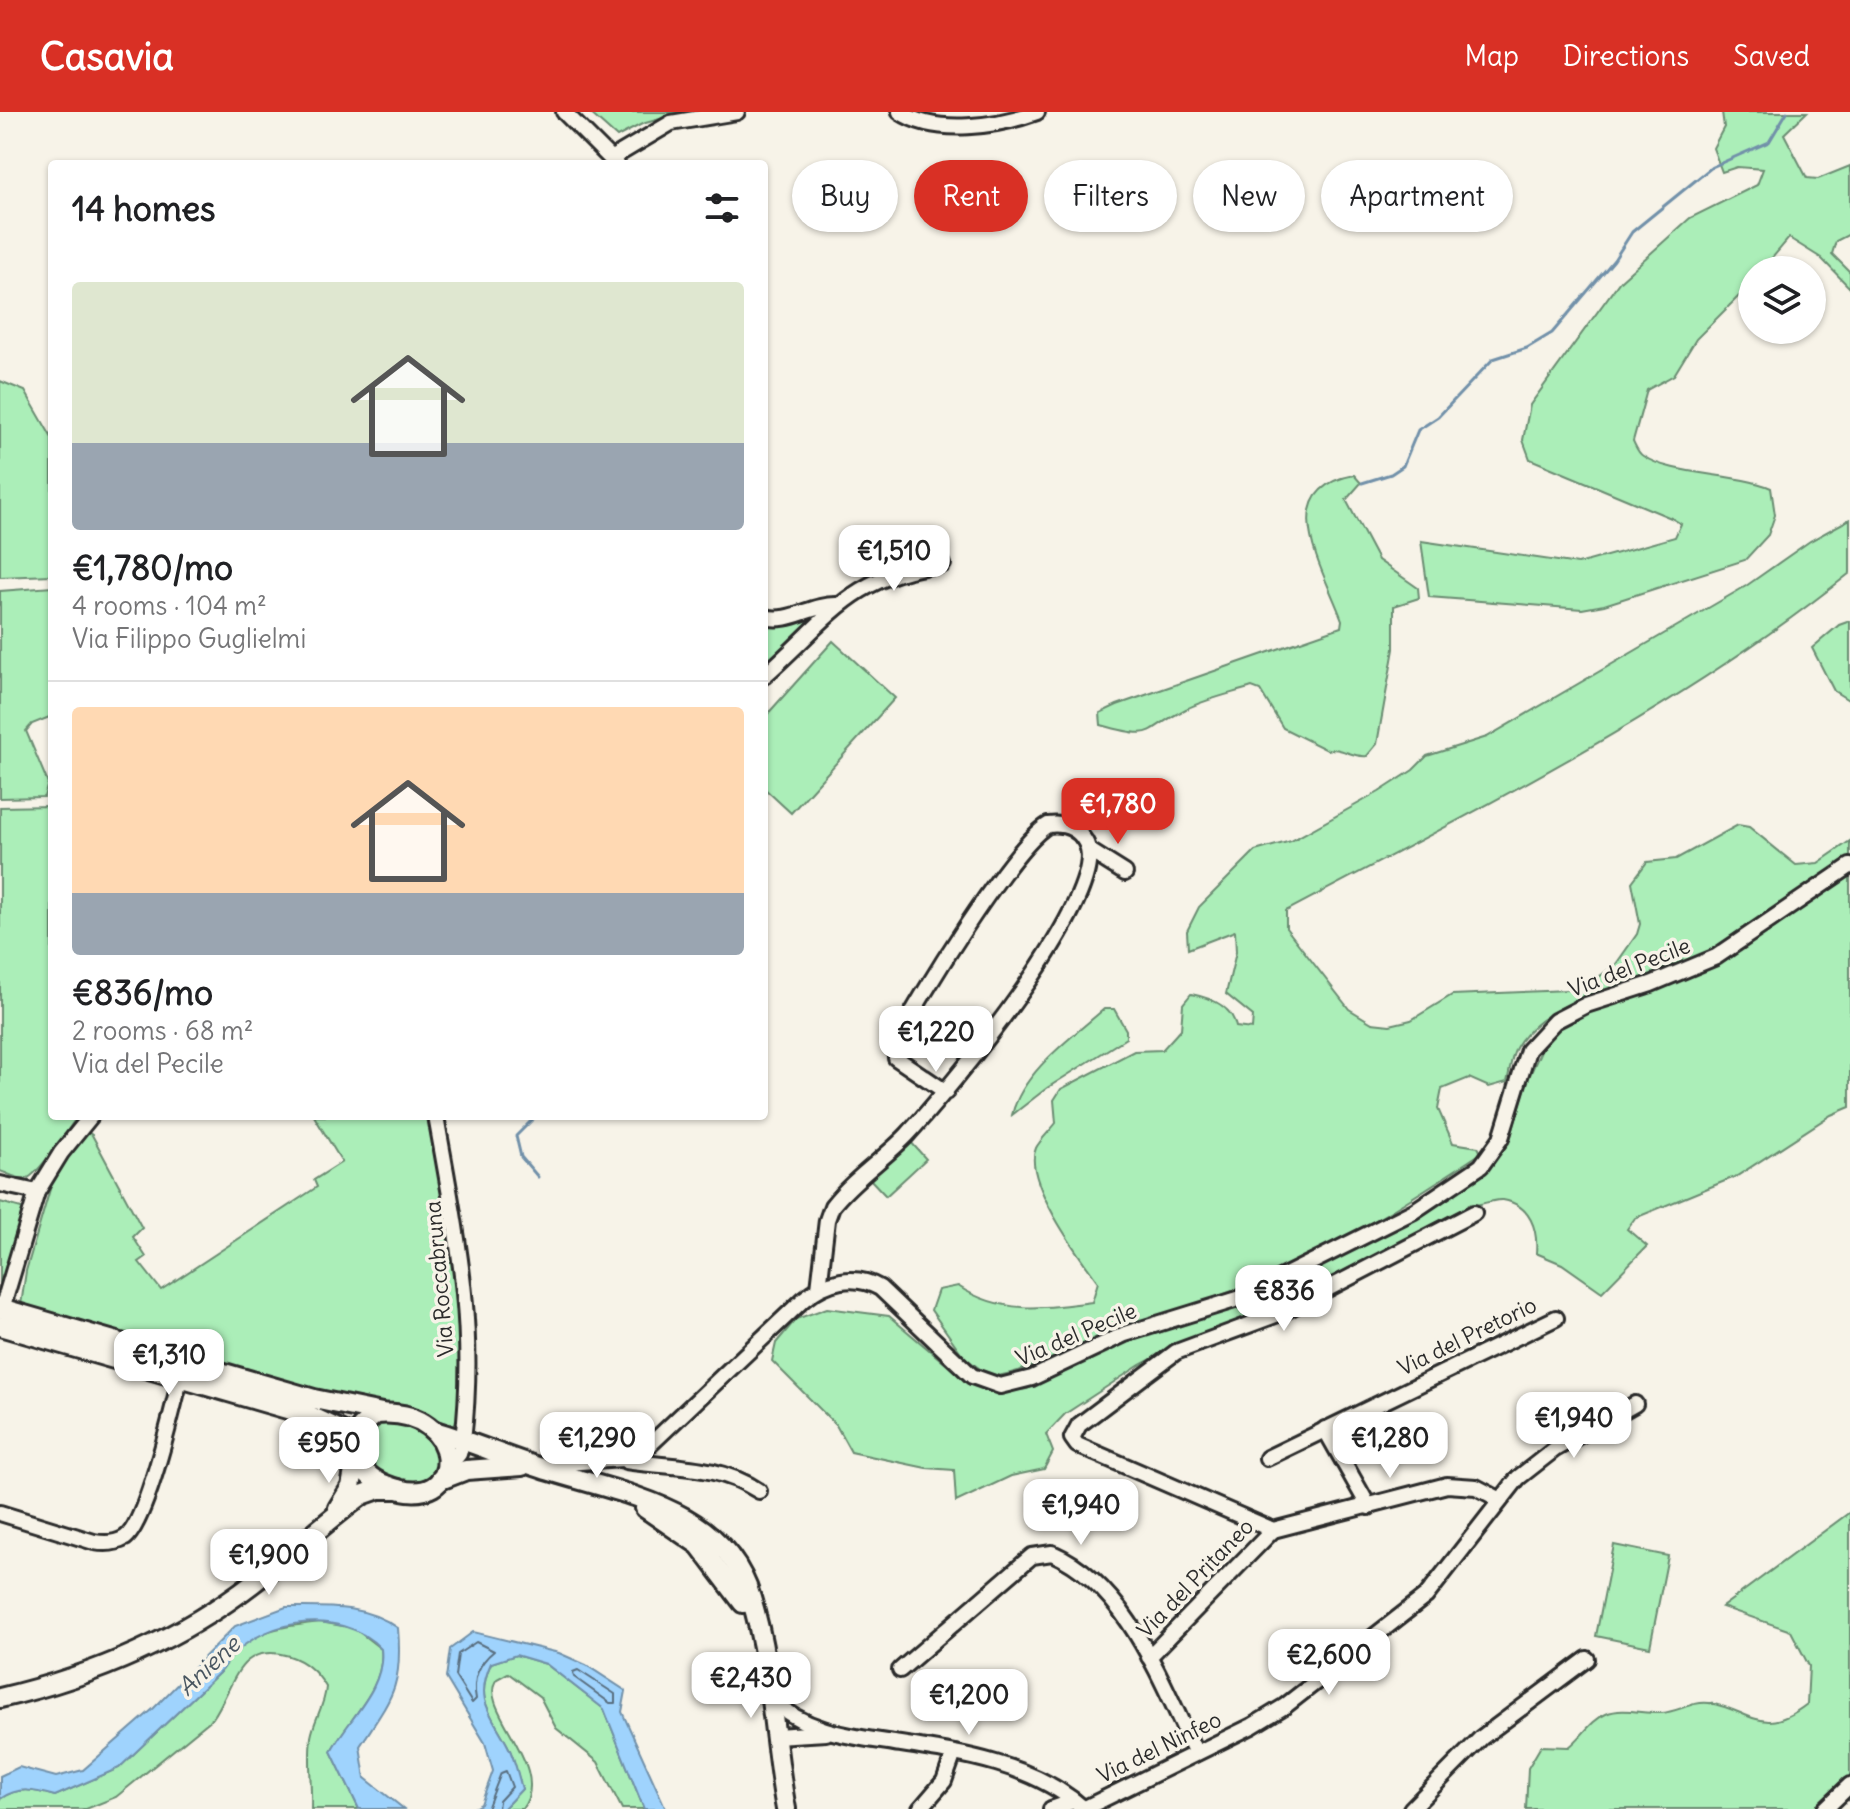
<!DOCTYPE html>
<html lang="en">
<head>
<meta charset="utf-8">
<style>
  :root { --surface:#fff; --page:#f6f6f6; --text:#202124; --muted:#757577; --line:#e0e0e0; --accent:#d93025 }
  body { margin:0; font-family:Delius,sans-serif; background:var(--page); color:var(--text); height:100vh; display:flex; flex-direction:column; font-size:30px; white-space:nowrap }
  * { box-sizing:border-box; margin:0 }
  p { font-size:26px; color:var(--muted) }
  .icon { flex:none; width:44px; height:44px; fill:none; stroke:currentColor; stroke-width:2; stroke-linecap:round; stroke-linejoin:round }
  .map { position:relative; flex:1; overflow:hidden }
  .sheet { position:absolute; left:48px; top:48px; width:720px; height:960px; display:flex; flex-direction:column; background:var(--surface); border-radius:8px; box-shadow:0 2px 6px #0004 }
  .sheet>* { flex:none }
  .top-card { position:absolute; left:792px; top:48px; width:760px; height:72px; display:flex; gap:16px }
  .tools { position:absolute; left:1738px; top:144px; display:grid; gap:16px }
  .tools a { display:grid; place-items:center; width:88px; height:88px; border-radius:50%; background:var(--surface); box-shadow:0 2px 6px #0004; font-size:40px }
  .price { position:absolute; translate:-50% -68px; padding:0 18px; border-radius:16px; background:#fff; color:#222; font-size:26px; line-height:52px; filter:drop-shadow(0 2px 4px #0008) }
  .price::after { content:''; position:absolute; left:50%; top:48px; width:24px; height:18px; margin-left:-12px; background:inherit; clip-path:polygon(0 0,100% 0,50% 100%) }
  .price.selected { background:var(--accent); color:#fff }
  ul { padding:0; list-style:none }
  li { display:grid; align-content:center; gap:16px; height:424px; padding:0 24px }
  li+li { border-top:2px solid var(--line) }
  li span { display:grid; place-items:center; height:248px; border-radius:8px; color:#555 }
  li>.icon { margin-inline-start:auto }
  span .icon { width:144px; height:144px; fill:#fffc; stroke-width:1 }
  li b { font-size:34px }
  h2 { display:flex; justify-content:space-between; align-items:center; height:96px; padding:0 24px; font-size:34px }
  .pill { padding:0 28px; border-radius:36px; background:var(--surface); box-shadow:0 2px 6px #0004; font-size:28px; line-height:72px }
  .pill.selected { background:var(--accent); color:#fff }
  header { display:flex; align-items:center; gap:48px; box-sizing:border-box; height:112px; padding:0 40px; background:var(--accent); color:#fff }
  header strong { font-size:38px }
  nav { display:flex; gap:44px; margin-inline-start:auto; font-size:28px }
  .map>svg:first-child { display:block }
  .green { fill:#abeeb8; stroke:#6b8c72; stroke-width:2 }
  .water { fill:#9fd3fd; stroke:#7190a9; stroke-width:2 }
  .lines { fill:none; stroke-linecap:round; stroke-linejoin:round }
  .shore { stroke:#596e7f; stroke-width:2 }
  .stream { stroke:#7190a9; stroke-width:3 }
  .minor-casing { stroke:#2b2b2b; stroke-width:20 }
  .major-casing { stroke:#2b2b2b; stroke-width:24 }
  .minor { stroke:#f7f3e8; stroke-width:14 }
  .major { stroke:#f7f3e8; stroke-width:18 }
  .labels { text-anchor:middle; stroke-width:7; stroke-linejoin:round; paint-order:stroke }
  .street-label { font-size:22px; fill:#2b2b2b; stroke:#f7f3e8 }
  .water-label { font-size:24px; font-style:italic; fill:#485560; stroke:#f7f3e8 }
</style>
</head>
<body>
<header>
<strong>Casavia</strong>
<nav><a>Map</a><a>Directions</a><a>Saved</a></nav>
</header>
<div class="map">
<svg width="1850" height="1697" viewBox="0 0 1850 1697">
  <rect width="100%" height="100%" fill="#f7f3e8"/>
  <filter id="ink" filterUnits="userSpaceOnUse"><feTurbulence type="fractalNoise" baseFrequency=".0125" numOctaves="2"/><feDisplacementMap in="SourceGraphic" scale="16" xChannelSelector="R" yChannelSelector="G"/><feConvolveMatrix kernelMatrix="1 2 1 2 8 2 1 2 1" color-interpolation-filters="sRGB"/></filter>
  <g filter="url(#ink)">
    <g class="green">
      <polygon points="589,0 685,0 642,12 617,25"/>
      <path d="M1722,0H1807L1784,22L1807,66L1818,67L1850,54V122L1836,129L1832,142L1850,160V176L1821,146L1789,126L1762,158H1752V171L1696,227L1674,263L1647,278L1633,329C1636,335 1638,341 1643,344C1670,363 1735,361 1771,376L1775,403L1768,423L1745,448L1604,493L1582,497L1429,485L1421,429L1578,452L1675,425L1681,412L1671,406L1530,347L1523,328L1530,293L1620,169L1690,106L1757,73L1763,57L1737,55L1722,60L1713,36L1724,15Z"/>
      <polygon points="0,269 25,279 52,326 52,463 0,465"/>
      <path d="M1354,363L1361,371L1346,388L1378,448L1418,476L1419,486L1394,494V537L1377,632L1367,644C1352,646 1340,634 1327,638L1283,616L1260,578L1252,575C1230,582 1206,587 1186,597C1142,619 1158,629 1101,613L1100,601L1117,593L1341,515L1342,508C1324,458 1272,378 1354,363Z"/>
      <path d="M1850,407V461C1678,599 1480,696 1286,799V816L1349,897L1372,911L1390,913L1411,908L1452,883L1568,878L1592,870L1616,852L1637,822L1640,812L1632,770L1647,750L1676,747L1738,713L1749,715L1796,753L1818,751L1850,729V748C1802,783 1754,817 1702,846C1647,876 1553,876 1517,934C1511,943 1510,959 1507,970L1489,975L1469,966L1442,977L1438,997L1453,1031L1478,1035L1481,1041C1415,1085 1348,1128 1276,1161C1222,1186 1166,1200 1110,1221C1070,1236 1034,1259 991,1265L964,1245L931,1198L938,1178L958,1174C1000,1202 1043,1197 1092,1190L1098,1170C1079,1144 1022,1067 1036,1036C1040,1028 1050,1019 1056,1011L1054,988L1061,977L1134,939L1162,938L1181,917L1183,892L1191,882C1212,886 1232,894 1236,915L1252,917L1253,904L1226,882L1236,840L1235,819L1188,837L1187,819L1199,795L1255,739L1291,729L1379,680L1413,658L1427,644L1487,625L1746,474L1810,429Z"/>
      <polygon points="52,475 52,604 32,612 26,619 48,671 44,685 0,686 0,479"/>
      <polygon points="817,500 815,504 764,554 764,510"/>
      <polygon points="1850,509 1850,589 1834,579 1812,536 1839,513"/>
      <polygon points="833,529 895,586 791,701 764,676 764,606"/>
      <path d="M52,694V1004H78C69,1015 37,1066 25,1067C17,1067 7,1061 0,1059V695Z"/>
      <path d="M1850,764V995L1831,1003L1737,1064L1635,1106L1627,1117L1647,1134L1602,1180L1562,1152L1536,1141C1538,1118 1531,1093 1503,1088C1493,1087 1476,1094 1465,1096L1255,1205L1195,1224L1140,1253L1065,1302L1046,1322L1053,1340L1044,1357L1011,1364L956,1390L954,1358L926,1356L851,1340L836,1313L772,1249L776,1231L796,1207L827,1196L889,1204L966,1269L1003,1280L1027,1277L1129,1227L1187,1207L1234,1196L1442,1088L1487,1057L1509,1031L1528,967L1543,934L1570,904L1653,878L1717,852Z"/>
      <path d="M1104,897H1114L1126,918V926L1047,976L1012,1003C1022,960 1072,925 1104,897Z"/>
      <polygon points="314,1004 427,1004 443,1064 465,1230 458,1310 453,1314 399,1293 331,1284 21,1193 26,1159 53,1067 86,1019 92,1023 142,1116 133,1125 146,1145 139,1150 161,1178 317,1075 314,1068 342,1050"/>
      <polygon points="910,1029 926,1047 886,1084 869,1066"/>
      <polygon points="0,1090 25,1097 3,1176 0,1175"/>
      <path d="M382,1310C409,1313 426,1320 441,1342L435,1364C408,1376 381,1369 363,1346C364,1330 365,1315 382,1310Z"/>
      <path d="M1850,1400V1668L1818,1697H1526L1528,1656L1541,1634L1569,1635C1582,1625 1591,1608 1606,1602C1623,1595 1643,1602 1661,1601C1678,1600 1692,1589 1709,1591C1751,1598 1762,1627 1807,1592L1809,1554L1791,1519L1722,1495Z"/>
      <polygon points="1614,1433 1668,1444 1650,1535 1596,1524"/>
      <path d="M320,1510L354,1516L381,1537C386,1576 348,1607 331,1639L359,1697H311C312,1673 308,1650 311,1625C314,1607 325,1593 326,1575C317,1560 305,1549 289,1544C237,1529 235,1574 213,1606L116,1685L86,1697H0V1687C19,1674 34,1678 55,1684L119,1656L223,1557C246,1518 279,1515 320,1510Z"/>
      <path d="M516,1543L546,1552L604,1597L644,1697H622L598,1650L556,1616L540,1585L508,1561L497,1567C475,1595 555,1655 522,1697H503L522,1677C517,1663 515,1647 508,1634C491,1601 474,1589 491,1551Z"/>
    </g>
    <g class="water">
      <path d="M286,1495C326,1495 365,1492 398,1516C403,1575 392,1585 360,1634L365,1666L404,1697H359L331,1639C348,1607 386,1576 381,1537C341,1492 252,1507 223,1557L119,1656L55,1684C34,1678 19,1674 0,1687V1664L19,1655L56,1665L83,1658L153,1597L235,1514Z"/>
      <path d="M473,1520L559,1541L586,1553L626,1579L622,1600L666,1697H644L604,1597L546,1552L516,1543L491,1551C474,1589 491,1601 508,1634C515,1647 518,1663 522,1677L503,1697H472L481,1692L493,1659L485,1631L446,1566L450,1537Z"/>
    </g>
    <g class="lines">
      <g class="shore">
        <path d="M476,1530L494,1539C479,1551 472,1567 476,1587L472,1591L455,1564L458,1542Z"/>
        <polygon points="578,1558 615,1582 615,1591 610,1591 574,1565 573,1560"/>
        <polyline points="487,1697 501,1661 506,1659 512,1675 499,1689 498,1697"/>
      </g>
      <g class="stream">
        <polyline points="1362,371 1391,362 1403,354 1418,318 1438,305 1493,247 1527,236 1552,221 1614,148 1632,120 1712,55 1769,30 1787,0"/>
        <polyline points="536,1004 516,1024 521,1045 538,1065"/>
      </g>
      <g class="minor-casing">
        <g id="minor">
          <polyline points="564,0 616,52"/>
          <path d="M900,0C936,24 999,14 1037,0"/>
          <polyline points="612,46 671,11 737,0"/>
          <path d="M764,505C791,512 810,492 838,493"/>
          <path d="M764,564C828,508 851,462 943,452"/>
          <polyline points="1090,739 1125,761"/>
          <path d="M436,1004C456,1118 477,1211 463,1328L459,1342L448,1355"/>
          <polyline points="0,1072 37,1080"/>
          <polyline points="1474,1101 1281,1201 1176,1240 1079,1313 1072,1326 1077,1333 1273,1418 1447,1373 1476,1375 1499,1387"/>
          <path d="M819,1176L827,1108L832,1094C853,1067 884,1047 907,1023C945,982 1116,779 1085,729C1077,715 1063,711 1048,713C1013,733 916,890 895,932L896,946L946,980"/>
          <polyline points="2,1197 37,1080 61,1041 91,1004"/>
          <polyline points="1325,1317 1369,1395"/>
          <polyline points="1267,1346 1556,1206"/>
          <path d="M626,1349C673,1356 718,1352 759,1379"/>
          <path d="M549,1359L551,1352L636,1346L804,1187C826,1169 854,1161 880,1176L972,1264L1000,1274L1032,1266L1125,1222L1238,1187L1414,1099L1481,1054L1501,1026L1528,938L1555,909L1586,893L1651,872L1716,845L1850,754"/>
          <path d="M0,1401L94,1430C105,1432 115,1432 125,1426C146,1411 173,1296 180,1267"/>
          <polyline points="1149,1545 1273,1418"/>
          <path d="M900,1558L1032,1444L1052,1441C1128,1474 1162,1572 1196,1641"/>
          <path d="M770,1586C806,1620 847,1624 894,1631C959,1641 1032,1651 1083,1696"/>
          <polyline points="775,1624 826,1621"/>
          <polyline points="920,1697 944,1669 954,1641"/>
          <polyline points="1051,1697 1074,1689"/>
          <polyline points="1083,1697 1252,1614 1285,1594 1426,1484 1518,1366 1555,1337 1635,1292"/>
          <polyline points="1411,1697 1481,1626 1587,1547"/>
          <polyline points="1825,1697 1850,1673"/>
        </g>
      </g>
      <g class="major-casing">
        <g id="major">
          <polyline points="0,1196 314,1287 382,1301"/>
          <polyline points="0,1214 308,1303 342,1319 354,1339"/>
          <path d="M376,1302C468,1293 469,1407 386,1373C369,1367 359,1356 354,1339L361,1315Z"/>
          <path d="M435,1319C474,1331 511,1347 550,1359C626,1383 724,1396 751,1486C772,1554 773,1628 786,1697"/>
          <polyline points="440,1368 466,1358 522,1354"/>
          <polyline points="338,1396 351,1375 356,1347"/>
          <polyline points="645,1396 699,1433 743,1491"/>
          <path d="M0,1586C90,1565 179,1528 253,1471C290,1443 324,1411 362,1383L379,1377H397"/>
        </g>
      </g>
      <use href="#minor" class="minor"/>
      <use href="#major" class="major"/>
    </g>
  </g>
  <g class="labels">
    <g class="street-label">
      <text transform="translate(1629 855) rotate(-21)" y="8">Via del Pecile</text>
      <text transform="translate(439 1167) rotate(-95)" y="8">Via Roccabruna</text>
      <text transform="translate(1076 1222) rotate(-23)" y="8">Via del Pecile</text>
      <text transform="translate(1467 1224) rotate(-26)" y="8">Via del Pretorio</text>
      <text transform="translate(1195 1466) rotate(-46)" y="8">Via del Pritaneo</text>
      <text transform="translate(1159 1635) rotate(-26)" y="8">Via del Ninfeo</text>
    </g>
    <g class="water-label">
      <text transform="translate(209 1554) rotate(-43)" y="8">Aniene</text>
    </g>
  </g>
</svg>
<div class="tools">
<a><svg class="icon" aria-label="layers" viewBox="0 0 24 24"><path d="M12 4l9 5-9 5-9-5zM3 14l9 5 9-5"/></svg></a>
</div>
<b class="price" style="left:894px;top:481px">€1,510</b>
<b class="price selected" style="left:1118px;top:734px">€1,780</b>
<b class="price" style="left:936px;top:962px">€1,220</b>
<b class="price" style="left:1284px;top:1221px">€836</b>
<b class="price" style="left:169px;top:1285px">€1,310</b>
<b class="price" style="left:1574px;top:1348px">€1,940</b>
<b class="price" style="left:597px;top:1368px">€1,290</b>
<b class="price" style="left:1390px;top:1368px">€1,280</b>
<b class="price" style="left:329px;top:1373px">€950</b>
<b class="price" style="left:1081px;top:1435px">€1,940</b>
<b class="price" style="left:269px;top:1485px">€1,900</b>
<b class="price" style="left:1329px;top:1585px">€2,600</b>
<b class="price" style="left:751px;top:1608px">€2,430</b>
<b class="price" style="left:969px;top:1625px">€1,200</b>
<div class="top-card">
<a class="pill">Buy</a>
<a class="pill selected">Rent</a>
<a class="pill">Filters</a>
<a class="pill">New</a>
<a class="pill">Apartment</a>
</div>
<section class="sheet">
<h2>14 homes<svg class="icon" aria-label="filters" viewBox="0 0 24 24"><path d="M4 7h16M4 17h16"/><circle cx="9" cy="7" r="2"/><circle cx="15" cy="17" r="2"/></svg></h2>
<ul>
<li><span style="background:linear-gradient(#dfe7d0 65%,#9aa5b1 0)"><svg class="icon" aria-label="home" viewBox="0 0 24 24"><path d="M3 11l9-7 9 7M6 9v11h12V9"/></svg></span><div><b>€1,780/mo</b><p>4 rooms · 104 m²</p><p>Via Filippo Guglielmi</p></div></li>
<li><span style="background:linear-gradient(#ffd9b3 75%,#9aa5b1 0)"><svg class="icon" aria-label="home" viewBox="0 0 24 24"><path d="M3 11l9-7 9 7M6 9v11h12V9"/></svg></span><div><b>€836/mo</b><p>2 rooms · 68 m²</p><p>Via del Pecile</p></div></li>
</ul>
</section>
</div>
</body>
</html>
